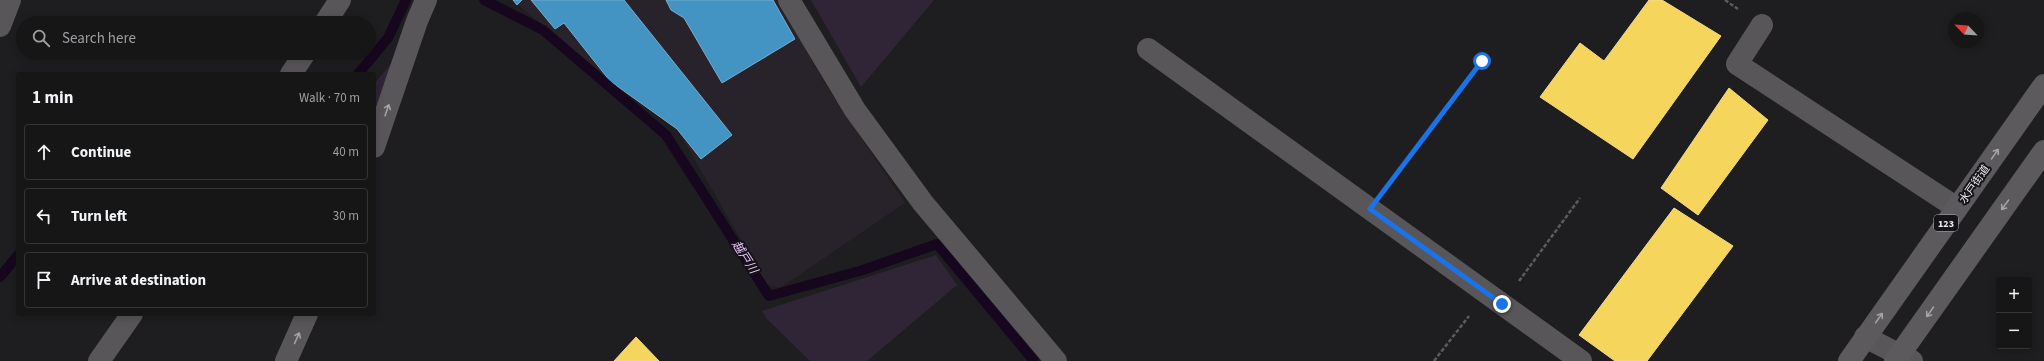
<!DOCTYPE html>
<html lang="en">
<head>
<meta charset="utf-8">
<style>
  :root { --surface:#161617; --page:#232324; --text:#f1f3f6; --muted:#9e9fa1; --line:#353536 }
  body { margin:0; font-family:"Source Sans 3","Noto Sans JP",sans-serif; background:var(--page); color:var(--text) }
  .controls { position:absolute; right:12px; bottom:12px; display:grid; overflow:hidden; border-radius:4px; box-shadow:0 2px 10px #0003 }
  .controls button { width:36px; height:36px; display:grid; place-items:center; padding:0; border:0; border-bottom:1px solid var(--line); background:var(--surface); color:var(--text); font:20px sans-serif }
  .compass { position:absolute; left:1948px; top:12px; width:36px; height:36px; border-radius:50%; background:var(--surface); box-shadow:0 2px 10px #0003; rotate:295deg }
  .stop { position:absolute; width:12px; height:12px; margin:-9px; border:3px solid #1a73e8; border-radius:50%; background:#fff }
  .stop.end { background:#1a73e8; border-color:#fff; box-shadow:0 1px 4px #0008 }
  .list { margin:0; padding:0; list-style:none }
  h2 { display:flex; justify-content:space-between; align-items:center; height:52px; margin:0; padding:0 16px; font-size:17px }
  h2 small { font-size:13px; font-weight:400; color:var(--muted) }
  .list li { display:grid; grid-template-columns:26px 1fr auto; gap:12px; align-items:center; box-sizing:border-box; height:56px; margin:0 8px 8px; padding:0 8px; border:1px solid var(--line); border-radius:4px }
  .list b { display:block; font-size:15px; white-space:nowrap }
  .list em { font-size:13px; font-style:normal; color:var(--muted) }
  .icon { flex:none; width:22px; height:22px; fill:none; stroke:currentColor; stroke-width:2; stroke-linecap:round; stroke-linejoin:round }
  .map { position:relative; flex:none; width:2044px; height:361px; overflow:hidden }
  .search { position:absolute; background:var(--surface); box-shadow:0 2px 10px #0003; left:16px; top:16px; width:360px; height:44px; display:flex; align-items:center; gap:10px; box-sizing:border-box; padding:0 14px; border-radius:22px; color:var(--muted); font-size:15px }
  .panel { position:absolute; background:var(--surface); box-shadow:0 2px 10px #0003; left:16px; top:72px; width:360px; height:244px; border-radius:4px }
  .map>svg:first-child { display:block }
</style>
</head>
<body>
<div class="map">
<svg width="2044" height="361" viewBox="0 0 2044 361">
  <rect width="100%" height="100%" fill="#1e1d1f"/>
  <polygon fill="#28222a" points="512,0 779,0 824,82 905,203 780,288 767,285 677,129 610,81"/>
  <g fill="#302536">
    <polygon points="811,0 934,0 861,87"/>
    <polygon points="395,59 374,121 374,84"/>
    <polygon points="936,255 957,285 867,361 810,361 766,318 762,311"/>
  </g>
  <g fill="#f6d55c" stroke="#f4dc88">
    <polygon points="1649,0 1662,0 1721,36 1633,159 1540,97 1580,43 1604,61"/>
    <polygon points="1729,88 1768,120 1698,215 1661,188"/>
    <polygon points="1674,208 1733,246 1647,361 1615,361 1579,335"/>
    <polygon points="636,337 659,361 614,361"/>
  </g>
  <g fill="#4393c3" stroke="#76aed0">
    <polygon points="513,0 522,0 517,5"/>
    <polygon points="531,0 624,0 732,135 701,159 677,129 610,81 564,23 555,29"/>
    <polygon points="666,0 773,0 795,39 722,83 684,18 671,10"/>
  </g>
  <g fill="none" stroke-linecap="round" stroke-linejoin="round">
    <g stroke="#17071e" stroke-width="10">
      <polyline points="484,0 543,30 666,135 769,296 863,270 937,244 1034,361"/>
      <polyline points="358,74 388,38 406,0"/>
      <polyline points="0,277 18,255"/>
    </g>
    <g stroke="#5c5a5d" stroke-width="2.5" stroke-dasharray="4 2" stroke-linecap="butt">
      <polyline points="1725,0 1738,9"/>
      <polyline points="1387,187 1482,61"/>
      <polyline points="1519,281 1580,198"/>
      <polyline points="1434,361 1469,316"/>
    </g>
    <g stroke="#59565a" stroke-width="22">
      <polyline points="789,0 855,110 923,203 1056,361"/>
      <polyline points="325,23 340,0"/>
      <polyline points="1762,25 1737,64 1957,208"/>
      <polyline points="0,26 10,0"/>
      <polyline points="1148,49 1581,361"/>
      <polyline points="291,74 305,53"/>
      <polyline points="374,147 417,21 426,0"/>
      <polyline points="1865,337 1912,361"/>
      <polyline points="99,361 132,314"/>
      <polyline points="286,361 307,314"/>
    </g>
    <g stroke="#5d5a5e" stroke-width="22">
      <polyline points="1849,361 2044,85"/>
      <polyline points="1895,361 2044,151"/>
    </g>
  </g>
  <defs><path id="oneway-shaft" d="M-6 0H5M1.5-3L5.5 0L1.5 3" fill="none" stroke-width="1.6" stroke-linecap="round" stroke-linejoin="round"/></defs>
  <g stroke="#a4a2a4">
    <use href="#oneway-shaft" transform="translate(387 110) rotate(-71)"/>
    <use href="#oneway-shaft" transform="translate(297 338) rotate(-66)"/>
  </g>
  <g stroke="#a6a4a6">
    <use href="#oneway-shaft" transform="translate(1995 154) rotate(-55)"/>
    <use href="#oneway-shaft" transform="translate(2005 205) rotate(126)"/>
    <use href="#oneway-shaft" transform="translate(1930 312) rotate(125)"/>
    <use href="#oneway-shaft" transform="translate(1879 318) rotate(-55)"/>
  </g>
  <g fill="none" stroke-linecap="round" stroke-linejoin="round">
    <polyline stroke="#1a73e8" stroke-width="5" points="1482,61 1370,209 1502,304"/>
  </g>
  <g text-anchor="middle" stroke-width="4" stroke-linejoin="round" paint-order="stroke">
    <rect fill="#151317" stroke="#adacae" stroke-width="1" x="1934" y="215" width="24" height="16" rx="3"/>
    <g font-size="10" font-weight="bold" fill="#eeedef">
      <text x="1946" y="227">123</text>
    </g>
    <g font-size="11" fill="#eeedef" stroke="#151317">
      <text transform="translate(1974 184) rotate(-55)" y="4">水戸街道</text>
    </g>
    <g font-size="12" font-style="italic" fill="#ebc6fe" stroke="#151317">
      <text transform="translate(745 257) rotate(57)" y="4">越戸川</text>
    </g>
  </g>
</svg>
<div class="controls">
<button>+</button>
<button>−</button>
</div>
<svg class="compass" viewBox="-18 -18 36 36"><path d="M0-13l5 13h-10z" fill="#e53935"/><path d="M0 13l5-13h-10z" fill="#9e9fa1"/></svg>
<div class="stop" style="left:1482px;top:61px"></div>
<div class="stop end" style="left:1502px;top:304px"></div>
<div class="search"><svg class="icon" aria-label="search" viewBox="0 0 24 24"><circle cx="10" cy="10" r="6"/><path d="M15 15l6 6"/></svg>Search here</div>
<section class="panel">
<h2>1 min<small>Walk · 70 m</small></h2>
<ul class="list">
<li><svg class="icon" aria-label="ahead" viewBox="0 0 24 24"><path d="M12 20V5M6 11l6-6 6 6"/></svg><div><b>Continue</b></div><em>40 m</em></li>
<li><svg class="icon" aria-label="left" viewBox="0 0 24 24"><path d="M17 20v-9H6M10 6l-5 5 5 5"/></svg><div><b>Turn left</b></div><em>30 m</em></li>
<li><svg class="icon" aria-label="arrive" viewBox="0 0 24 24"><path d="M6 21V4h12l-3 4 3 4H6"/></svg><div><b>Arrive at destination</b></div></li>
</ul>
</section>
</div>
</body>
</html>
